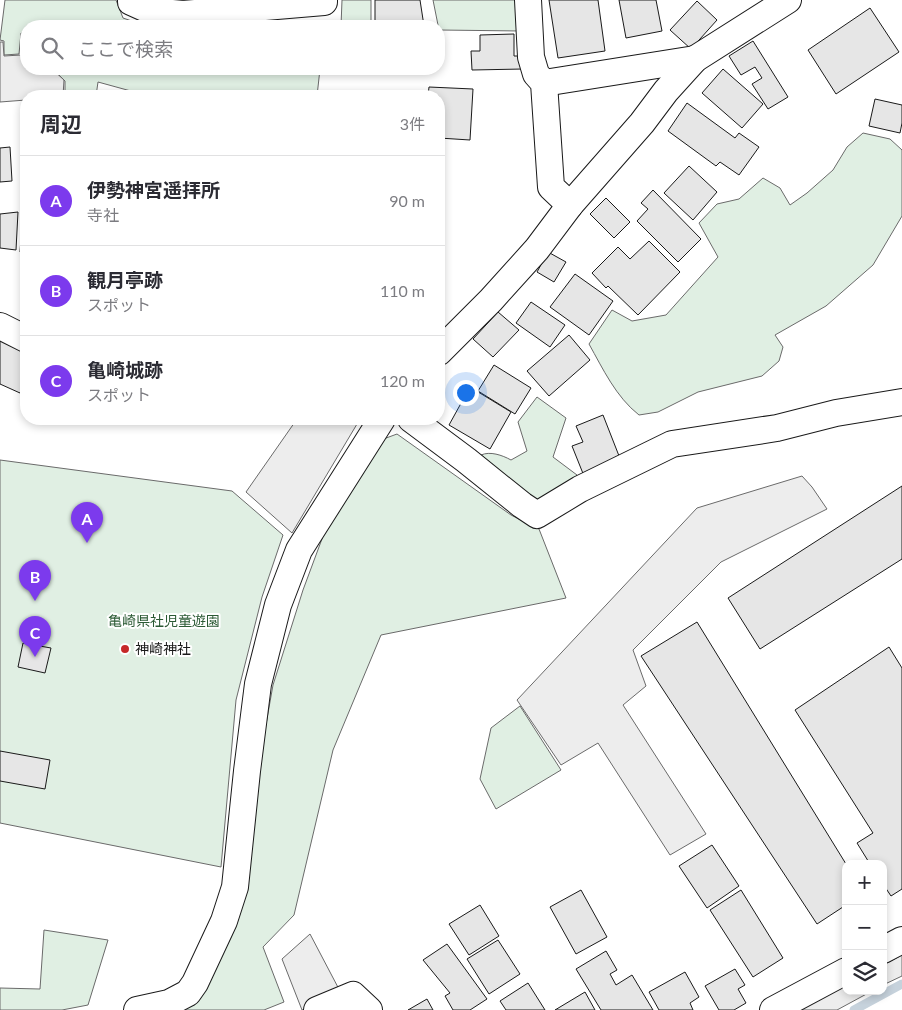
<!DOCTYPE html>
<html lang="ja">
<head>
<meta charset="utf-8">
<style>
  :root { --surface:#fff; --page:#f7f7f7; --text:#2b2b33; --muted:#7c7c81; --line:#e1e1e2; --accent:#7c3aed }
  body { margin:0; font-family:Lato,"Noto Sans JP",sans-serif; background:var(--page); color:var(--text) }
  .controls { position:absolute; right:15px; bottom:15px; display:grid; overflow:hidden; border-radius:10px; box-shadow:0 2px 8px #0003 }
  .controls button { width:45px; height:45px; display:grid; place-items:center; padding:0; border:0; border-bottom:1px solid var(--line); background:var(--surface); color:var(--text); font:25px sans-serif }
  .you { position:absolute; left:465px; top:392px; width:18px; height:18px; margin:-12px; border:4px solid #fff; border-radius:50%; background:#1a73e8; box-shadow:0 0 0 8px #1a73e833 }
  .badge { display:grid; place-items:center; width:32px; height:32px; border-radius:50%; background:var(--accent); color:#fff; font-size:16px; font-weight:700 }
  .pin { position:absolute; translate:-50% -41px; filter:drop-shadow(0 1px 2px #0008) }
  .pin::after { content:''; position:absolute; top:26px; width:18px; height:15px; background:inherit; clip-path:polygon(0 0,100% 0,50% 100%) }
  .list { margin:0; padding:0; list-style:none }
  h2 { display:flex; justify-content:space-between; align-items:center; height:65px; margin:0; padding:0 20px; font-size:21px }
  h2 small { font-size:16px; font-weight:400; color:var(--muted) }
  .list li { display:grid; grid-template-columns:32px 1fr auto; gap:15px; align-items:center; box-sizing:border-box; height:90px; padding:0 20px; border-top:1px solid var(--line) }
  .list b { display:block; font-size:19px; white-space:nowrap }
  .list p { margin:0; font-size:16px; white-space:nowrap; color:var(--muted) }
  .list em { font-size:16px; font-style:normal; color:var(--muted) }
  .icon { flex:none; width:28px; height:28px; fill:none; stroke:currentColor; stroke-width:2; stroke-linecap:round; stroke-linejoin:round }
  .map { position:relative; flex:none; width:902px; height:1010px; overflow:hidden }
  .search { position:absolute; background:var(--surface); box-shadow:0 2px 8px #0003; left:20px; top:20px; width:425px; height:55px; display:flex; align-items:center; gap:12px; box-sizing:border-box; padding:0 18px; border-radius:20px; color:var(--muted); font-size:19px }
  .panel { position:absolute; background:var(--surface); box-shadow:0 2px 8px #0003; left:20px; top:90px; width:425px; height:335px; border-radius:20px }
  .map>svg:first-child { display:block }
</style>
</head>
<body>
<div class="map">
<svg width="902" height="1010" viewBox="0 0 902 1010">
  <rect width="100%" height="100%" fill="#fff"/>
  <g fill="#e0efe3" stroke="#6a6a6a">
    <polygon points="5,0 116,0 123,18 146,26 26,26 26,33 21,33 19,54 4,55 4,41 0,40"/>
    <polygon points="342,0 371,0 371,26 341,26"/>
    <polygon points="433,0 517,0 520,31 439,30"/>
    <polygon points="53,69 320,69 317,96 149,96 98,82 96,96 65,96 65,81"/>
    <path d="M863,133L890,139L902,150V216L873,265L826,306L775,335L783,347L779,361L762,376L698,392L658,412L639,415C616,397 603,369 589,344L612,310L632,321L666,315L718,257L699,223L717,204L739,199L763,178L780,188L790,205L807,193L833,170L847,147Z"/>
    <path d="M537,397L566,418L553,457L577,475L574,486L541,506L481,455C490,451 502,455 511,460L527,451L518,422Z"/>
    <polygon points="397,434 511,515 539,529 566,598 381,635 333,750 294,915 263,947 284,1002 264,1010 173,1010 244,848 273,685 303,590 329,520 378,441"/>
    <polygon points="0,460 232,491 283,535 262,597 236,700 221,867 0,823"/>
    <polygon points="520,706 561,770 496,809 480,779 491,728"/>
    <polygon points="44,930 108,940 88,1005 62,1010 0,1010 0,988 40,989"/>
  </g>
  <g fill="#ededed" stroke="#6a6a6a">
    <polygon points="23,34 26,35 26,69 52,69 64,80 63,96 26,96 26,100 0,102 0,42 3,42 4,56 21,55"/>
    <polygon points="297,419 360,419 292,533 246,492"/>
    <polygon points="802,476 812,487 827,509 721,562 633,650 646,686 623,705 706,834 670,855 598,743 561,765 517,700 697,508"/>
    <polygon points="310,934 341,993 302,1010 282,959"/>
    <polygon points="902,955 902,976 883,985 883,965"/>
    <polygon points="846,985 846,991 872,991 837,1010 798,1010"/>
  </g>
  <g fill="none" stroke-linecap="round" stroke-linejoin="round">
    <polyline stroke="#c6d2dc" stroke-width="9" points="854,1010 902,984"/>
  </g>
  <g fill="#e6e6e6" stroke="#1a1a1a">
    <polygon points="375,0 420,0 424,26 375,26"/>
    <polygon points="549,0 598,0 605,51 558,58"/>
    <polygon points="619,0 656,0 662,31 626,38"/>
    <polygon points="697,1 717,20 691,49 670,30"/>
    <polygon points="870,8 899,52 836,94 808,50"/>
    <polygon points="514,34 514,56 523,56 523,69 472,70 471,51 480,51 480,35"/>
    <polygon points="753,41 788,97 768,109 752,84 762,78 755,67 741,75 729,56"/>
    <polygon points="723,69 763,104 742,128 702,93"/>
    <polygon points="429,87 473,89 470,140 439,138 439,96 428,96"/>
    <polygon points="875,99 902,105 902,123 900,133 869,126"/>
    <polygon points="687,103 735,138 739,133 759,147 739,175 720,162 716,166 668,131"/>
    <polygon points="10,147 12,181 0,182 0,148"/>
    <polygon points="689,166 717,192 693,220 664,193"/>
    <polygon points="653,190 701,239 678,262 637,221 648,209 641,203"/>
    <polygon points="606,198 630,222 614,238 590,214"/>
    <polygon points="23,210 26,210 26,253 20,252"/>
    <polygon points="18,212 16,250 0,248 0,214"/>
    <polygon points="649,241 680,272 638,315 608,286 606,288 592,273 618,247 630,259"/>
    <polygon points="548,252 566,262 554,282 537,272"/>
    <polygon points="575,274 613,301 589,335 550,307"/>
    <polygon points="531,302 565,325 550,347 516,323"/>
    <polygon points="498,312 519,330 493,357 473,339"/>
    <polygon points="0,332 26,344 26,379 20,393 0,384"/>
    <polygon points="569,335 590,360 549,396 527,371"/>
    <polygon points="494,365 531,388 515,414 478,391"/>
    <polygon points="470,387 511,412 490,449 449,425"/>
    <polygon points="603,415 621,461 584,476 572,446 583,442 576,426"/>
    <polygon points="902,486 902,559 760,649 728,598"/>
    <polygon points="697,622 846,864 846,905 817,924 641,656"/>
    <polygon points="23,643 51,648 45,673 18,667"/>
    <polygon points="889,647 902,668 902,889 891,896 883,884 883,864 870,864 857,843 873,833 795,710"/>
    <polygon points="0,751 50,760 45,789 0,781"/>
    <polygon points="712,845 739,886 707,908 679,866"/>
    <polygon points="581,890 607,937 576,954 550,907"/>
    <polygon points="741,890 783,958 753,977 710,910"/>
    <polygon points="480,905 499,936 469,955 449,924"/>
    <polygon points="498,940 520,974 489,994 467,959"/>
    <polygon points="447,944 487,999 470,1010 453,1010 445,996 450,993 423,960"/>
    <polygon points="606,951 617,970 610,974 616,985 632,975 653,1010 601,1010 576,969"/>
    <polygon points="735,969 745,985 738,989 746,1003 734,1010 719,1010 705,986"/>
    <polygon points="685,972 699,997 690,1003 693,1010 659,1010 649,992"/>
    <polygon points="528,983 545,1010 506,1010 500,1001"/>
    <polygon points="585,992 595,1010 555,1010"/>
    <polygon points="427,999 433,1010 408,1010"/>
  </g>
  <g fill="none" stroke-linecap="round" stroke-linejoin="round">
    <g stroke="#1a1a1a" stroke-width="28">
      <g id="street">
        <polyline points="131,0 131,2 151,11 183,14 324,2 324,0"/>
        <polyline points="528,0 531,57 536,74 544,83 551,187 570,205"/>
        <polyline points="544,83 695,59"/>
        <polyline points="0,326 26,339"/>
        <polyline points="439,352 491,300 537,249 570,205 642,123 666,91 695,59 788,0"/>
        <polyline points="411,419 466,460 522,505 537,515 580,489 672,444 777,428 836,413 902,402"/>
        <polyline points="883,950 902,940"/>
        <polyline points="137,1010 169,1003 188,993 195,983 224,921 235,887 247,771 258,684 278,605 299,550 382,419"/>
        <polyline points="317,1010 353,995 369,1010"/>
        <polyline points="773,1010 846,971"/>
      </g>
    </g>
    <use href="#street" stroke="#fff" stroke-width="26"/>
  </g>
  <circle fill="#c62828" stroke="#fff" stroke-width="2" cx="125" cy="649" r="5"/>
  <g text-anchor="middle" stroke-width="4" stroke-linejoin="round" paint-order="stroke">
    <g font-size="14" fill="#2b5a34" stroke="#fff">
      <text x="164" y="626">亀崎県社児童遊園</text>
    </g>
    <g font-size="14" fill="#1a1a1a" stroke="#fff" text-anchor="start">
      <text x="135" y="654">神崎神社</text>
    </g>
  </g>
</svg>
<div class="controls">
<button>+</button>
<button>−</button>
<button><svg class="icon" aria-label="layers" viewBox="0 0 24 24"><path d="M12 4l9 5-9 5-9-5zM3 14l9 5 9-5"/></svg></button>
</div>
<div class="you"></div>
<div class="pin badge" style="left:87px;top:543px">A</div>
<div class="pin badge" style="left:35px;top:601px">B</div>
<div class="pin badge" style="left:35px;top:657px">C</div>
<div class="search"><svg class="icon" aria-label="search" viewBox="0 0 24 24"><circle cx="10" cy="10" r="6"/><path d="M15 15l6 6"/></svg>ここで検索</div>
<section class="panel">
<h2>周辺<small>3件</small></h2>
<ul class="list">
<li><span class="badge">A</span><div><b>伊勢神宮遥拝所</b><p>寺社</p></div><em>90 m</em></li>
<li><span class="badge">B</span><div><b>観月亭跡</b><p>スポット</p></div><em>110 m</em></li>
<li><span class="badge">C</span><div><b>亀崎城跡</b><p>スポット</p></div><em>120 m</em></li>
</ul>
</section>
</div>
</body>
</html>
